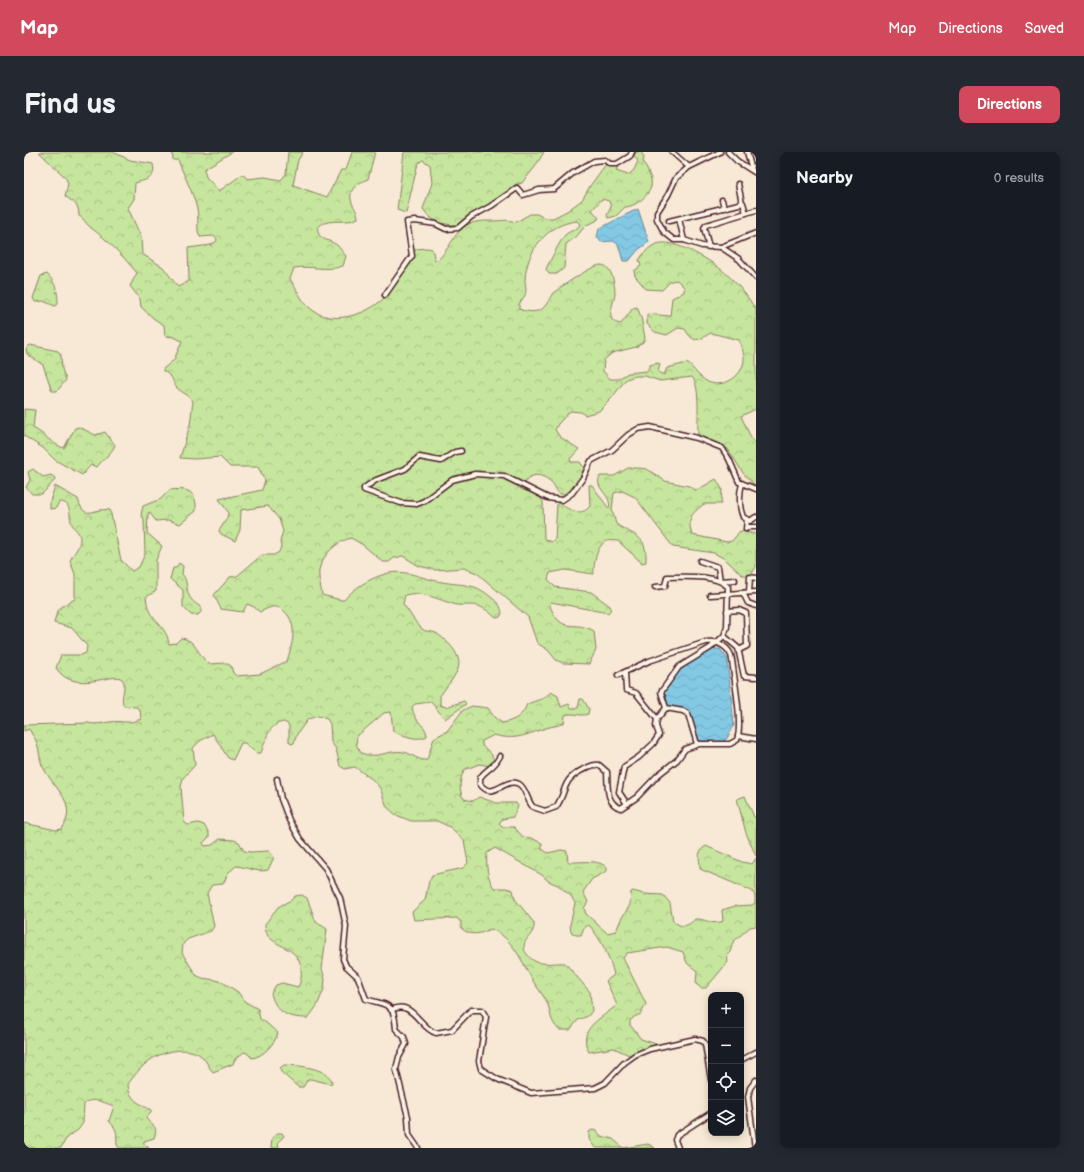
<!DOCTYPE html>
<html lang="en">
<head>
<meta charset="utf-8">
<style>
  :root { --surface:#171b24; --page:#242831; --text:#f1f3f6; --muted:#9ea1a6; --line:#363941; --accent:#d1495b }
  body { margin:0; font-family:"Balsamiq Sans",sans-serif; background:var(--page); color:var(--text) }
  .controls { position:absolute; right:12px; bottom:12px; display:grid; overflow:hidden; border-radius:8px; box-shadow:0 2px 10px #0003 }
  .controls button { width:36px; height:36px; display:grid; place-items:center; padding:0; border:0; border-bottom:1px solid var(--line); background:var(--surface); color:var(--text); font:20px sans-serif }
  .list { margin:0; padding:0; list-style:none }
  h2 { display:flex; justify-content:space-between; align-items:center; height:52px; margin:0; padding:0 16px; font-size:17px }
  h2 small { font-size:13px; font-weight:400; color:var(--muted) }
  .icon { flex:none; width:22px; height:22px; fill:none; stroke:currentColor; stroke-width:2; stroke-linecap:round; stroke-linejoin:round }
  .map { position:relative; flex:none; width:732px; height:996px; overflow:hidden; border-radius:8px }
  header { display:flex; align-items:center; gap:24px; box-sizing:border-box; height:56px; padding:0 20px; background:var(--accent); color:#fff }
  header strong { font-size:19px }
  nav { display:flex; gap:22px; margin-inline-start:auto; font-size:14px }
  .intro { display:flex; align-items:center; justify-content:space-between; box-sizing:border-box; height:96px; padding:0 24px }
  h1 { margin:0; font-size:28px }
  .button { padding:10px 18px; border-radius:8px; background:var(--accent); color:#fff; font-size:14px; font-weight:700 }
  main { display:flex; gap:24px; padding:0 24px }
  aside { flex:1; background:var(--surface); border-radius:8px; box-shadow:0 2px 10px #0003 }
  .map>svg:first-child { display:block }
</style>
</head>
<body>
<header>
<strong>Map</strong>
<nav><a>Map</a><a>Directions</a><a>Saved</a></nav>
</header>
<div class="intro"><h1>Find us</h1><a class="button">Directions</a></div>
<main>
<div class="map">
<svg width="732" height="996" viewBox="0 0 732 996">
  <defs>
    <pattern id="forest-crowns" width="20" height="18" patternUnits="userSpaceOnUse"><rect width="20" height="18" fill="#c6e59d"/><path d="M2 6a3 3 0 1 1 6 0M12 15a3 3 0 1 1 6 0" fill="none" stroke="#acc487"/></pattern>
    <pattern id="water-waves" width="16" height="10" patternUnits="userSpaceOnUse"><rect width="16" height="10" fill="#83c9e4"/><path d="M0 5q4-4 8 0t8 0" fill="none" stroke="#73acc4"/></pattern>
  </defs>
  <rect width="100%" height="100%" fill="#f7e9d5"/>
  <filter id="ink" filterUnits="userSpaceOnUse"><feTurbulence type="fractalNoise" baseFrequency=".025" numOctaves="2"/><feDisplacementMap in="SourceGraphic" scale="8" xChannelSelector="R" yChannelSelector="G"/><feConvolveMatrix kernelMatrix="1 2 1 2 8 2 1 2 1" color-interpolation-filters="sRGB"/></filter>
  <g filter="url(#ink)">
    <g fill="url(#forest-crowns)" stroke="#888264">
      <path d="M15,0H89L106,8L129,12C133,27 121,28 111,31L110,47L104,56L117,85L118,102L139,115L154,135L165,129L164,96L187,93L193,89L192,86L189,84L176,85C172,79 175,65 173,57C169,40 160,24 154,8H149L148,0H208L180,17L182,25L195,39L219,22L223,27L241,25L257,28L262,22L264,0H279L274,8L269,33L303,45L317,18H322L328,0H351L344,27C334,31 323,37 328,51C330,56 334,60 334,66C322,73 308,65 294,74C292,88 304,87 313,93C316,96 319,101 322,104L319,114C301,120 288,113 270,116L266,127C272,136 278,150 287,157C308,174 343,163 360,146C374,132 381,114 392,97L403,96L408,97L411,108H414C435,86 430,68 467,69C476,69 483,67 492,70L506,62H513L520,66H529L543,59L558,48L566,34L582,12L594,14L592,19L604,23L610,18L614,9L610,4L612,0H617L620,5L619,11C623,16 629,28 627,35C624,45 610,55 601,55L592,64L584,66L583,63L587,55L585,49L578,47L568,58L575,66L572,69L562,73L552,85L542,92L540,116L533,122H525L522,117C525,111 537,87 541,83C546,78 553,79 556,72L553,69C523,72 503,98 501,127C501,131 503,139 501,143C500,146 496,149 495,153V157C503,160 515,162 521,154C524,151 526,145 529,141C537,135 568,113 577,113C588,113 591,133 591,142C590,152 579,170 597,172L609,156L613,155L617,165L621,186L619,190L612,195L588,201L580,208L579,219L586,227H594L604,221L623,219L626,213L633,211L636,212L634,220L640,223L643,216L663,211C671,217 674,225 684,230C697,236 715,227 719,213C722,205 718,196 715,188L687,181C674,188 670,193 661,177L654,176L643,183L631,180L623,172V162L646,164L648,146L660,140V135L653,128L647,129L638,138L622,137L611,124L610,119L617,114L615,108C630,85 643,89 665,98C695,112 715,130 732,158V257L717,264L728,288L732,291V335L719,321L704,297L674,283C673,270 677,234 668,225L636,229L621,224H612L602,227L587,247L575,259L561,263L557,260L546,259L534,272L531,278L536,285L555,297L546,307L547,310H556L561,317C556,327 550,342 536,342C532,339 532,336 529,332C518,320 502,319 499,338L512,342L519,349L520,387L527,390L531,387L533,352L535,351C544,357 557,366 566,354L565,333H568L585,357C589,342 569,337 576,324H590L604,316H614L623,317L641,329L665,334L670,338L675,337L692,327L698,337L697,352H680C667,362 663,366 668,383L703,390L708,389L716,379L732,382V415L727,423H718L701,407L690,401L649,395L611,345L598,339L590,341L588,358L592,372C610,385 623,381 622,410L618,411L594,389C591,389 586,388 583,389C573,392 569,413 570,422L541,418L526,421L524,427L531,435L567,440L586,454L587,457L584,461L527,450L526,454C538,484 549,467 570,479L572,498L565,512L539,511L532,508L524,498L513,491L504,465L453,421L440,416L412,418L395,414L379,404L370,406L365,410H359L339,393L327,386C313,389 298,403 295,418C294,426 297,435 298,443L317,448H320C331,435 345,427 361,422C381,416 398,427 418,430C440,434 450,430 468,446C474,451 477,454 478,461L476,465L472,466C466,461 461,456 454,454C448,452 439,454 433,453C416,449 399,438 381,443L379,452C386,460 390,470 398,477C401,480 407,479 412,481C424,489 442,506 432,521C428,529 421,536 416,544V553L422,555L440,549L442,552L421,567L407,550L391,552L388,555C390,571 403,573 403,584C393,590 379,583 369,579L367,560L360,561L333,584L332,592L337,601C354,608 364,597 380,600C389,602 394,609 403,608L410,586L423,579L439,558L448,554L464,556L470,565L478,571C490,569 499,564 503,552L520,546L527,540L534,544L537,555L545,552L547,556H554L556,547H559L565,557L564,562C557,565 550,560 541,563L540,571C534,574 528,574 522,576C501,583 492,589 470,583L458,589V594C465,599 474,606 466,614L455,612L440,618C436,627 434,638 440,647L449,649L455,645L472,651H492L494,654L489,665L478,667L475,672L478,675H490L499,685L507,686L518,691V697L524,701L537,698L543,699L544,710C556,711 574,706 583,716V719L568,727L559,740L564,750L560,756L562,762L583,781L592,779L597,767L606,753L607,740L609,739L620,742L639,743L646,751L649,769C657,776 664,775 671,767C681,766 688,774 699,769L698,758L711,754L728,753L731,751V744L728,739L676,717C676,706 672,700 682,694L718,710L728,712L732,706V774L726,775L709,790L706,800L703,803L704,810L682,836H677L672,832L673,819L663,811L659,800L643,795L603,801L599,806L622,852L617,862L610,865L606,869V873L617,887L632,892L630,895L605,903L590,896L565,900C552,877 578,866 593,853L582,829L590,823C586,805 577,787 565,773L560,775L557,783H552L547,780L546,773L551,751L547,744L534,733L524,729L518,723L471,696L463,701C462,714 463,725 470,736H482L489,738L491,747L510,771C511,780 505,783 501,790C499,795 500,799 503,802C512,816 528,810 541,811L566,840L568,859L564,864L554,868L546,878H535C525,867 528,865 524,853C521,845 514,837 509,829C498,810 489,786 467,777C456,782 447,785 437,776V771L433,766L390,768L388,760L401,748L405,729L408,723L439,716L444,711L440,688L426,675L413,669H387L372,663L363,655L356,636L349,628L331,615L321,617L316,614L312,597L307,590L306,572L303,567L294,564L284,567L273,582L270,591L267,592L265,590V573L260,570C244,572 242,588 237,601H232L221,591H217L209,608L204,606L189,582L176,589L169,596L171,613L159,626L157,635L160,670L164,673L174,671L180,673L185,681V685L179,691L181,694L188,693L196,687L210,688L215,690L220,699L227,700L245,699L250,705L244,718C232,721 224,715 212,714L204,721L199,732L188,733L183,741L190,774L187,779L164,787L159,792L158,801L172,823L178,826L192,828L200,831L214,840L220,849L234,857L236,867C243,870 247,876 254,881C251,891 239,905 228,906L223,901L220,900L211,907L209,912L189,920C184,915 182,907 176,903C163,894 140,899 128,907C118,913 111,923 104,932C104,947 116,952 127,958V961L122,966C128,976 135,972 130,986L120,989V992L125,996H95L93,993C92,980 95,980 85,969L90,954C80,951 69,944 60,952L59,971L54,978L43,985L37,996H0V671L32,678L38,677C54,651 32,639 20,617C15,609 16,600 13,591C11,586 7,581 5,577L0,579V573L64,571C72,573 77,571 86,570C98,568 103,573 117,567L116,558L112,555L100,554C95,546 104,533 98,527C90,519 50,544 32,516L37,503H57L62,501L63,494L48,476L30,471C33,456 37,454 51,447V422L46,409C49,401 56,396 56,387C56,380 52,379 49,374C43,365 50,350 35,350L32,356L26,357V349L31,334L54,347C61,371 68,355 86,358L97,408L108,419L115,415L121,402L120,367L117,363L119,354L137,347L145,338C163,336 173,338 172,359L156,372L144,368L132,369L125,360L124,362L123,381L138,394L132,408V439L122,445C125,469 133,465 142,482C144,485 144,488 145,492L152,491L157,486C172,487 174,504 185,512L202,511L207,514L209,521L213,524L236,522L263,509C268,493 275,472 260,459C257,456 252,454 248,455C244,456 240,458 236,460L230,455L223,452L219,460L197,457L190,443L206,425L213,424L238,403H250L255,400L257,395L256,390L259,379L255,367L244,354L217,358L216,378L211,389L197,382L195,379L203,366L204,360L195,347L238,338L241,328L234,315H206L196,305L171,307L156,306L166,273L169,249C165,242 159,242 153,236C146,229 153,227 139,219V217L150,208L158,189L150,185L141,184L140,173L129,166L117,155L116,147L106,134L113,121C97,102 86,90 66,75C61,71 60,66 55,64C55,52 50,51 41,44L44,32L42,26Z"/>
      <path d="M380,0H520L511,15L498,31L490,33L484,41L434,73C420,73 407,70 399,57L408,31L406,13L399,8L394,11L382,61L373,58Z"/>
      <path d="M23,122C32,131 34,140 34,152L31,154L19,149L11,150L9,146L17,124Z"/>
      <polygon points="6,193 34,199 37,203 38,217 42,228 33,239 28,239 19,213 3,202 2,197"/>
      <path d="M0,257L11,258L9,276C21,282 27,292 40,296L51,276L55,275L71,283L81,280L91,293C88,301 79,307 73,315L67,313L58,323L31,308L19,296L0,284Z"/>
      <polygon points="9,317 19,325 27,323 31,326 31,328 18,342 8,342 2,335 6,328 4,320"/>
      <path d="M155,411L159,414L158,422C167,432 157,444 177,455V460L174,463H167L159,455V438L146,427L149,416H152Z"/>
      <polygon points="721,644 730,665 732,665 732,704 722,681 713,647"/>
      <path d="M278,743L283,746L292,770L303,777L298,817L301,827L300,837L293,854L284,866C265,866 253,862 247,842L252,833L258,831L274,835C277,829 278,824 277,817C275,796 256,797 244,784C242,781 241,776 241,772L254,755L267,748L271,744Z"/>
      <path d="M260,913C273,913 305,916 308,930L307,932L287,927H284L279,935H274L257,920L256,916Z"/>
      <polygon points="568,978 573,979 577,984 589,987 599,996 571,996 565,987 565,980"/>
      <polygon points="254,981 258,981 260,984 254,990 255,996 247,996 248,986"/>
      <polygon points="624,992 631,996 599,996"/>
    </g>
    <g fill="url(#water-waves)" stroke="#6c859a">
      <path d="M614,57L625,90L614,98L605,109H599L594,92L589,89L577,90L573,85L575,77C588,70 600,63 614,57Z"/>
      <polygon points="687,497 696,497 703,506 710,573 704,585 699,590 674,589 665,561 643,554 639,538 653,520"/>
    </g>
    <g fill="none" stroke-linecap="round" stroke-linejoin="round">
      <g stroke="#4a1f2b" stroke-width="7">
        <g id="minor">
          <polyline points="648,0 665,15"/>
          <polyline points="696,0 665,15 652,26 644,43 633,60 633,67 640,80 650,88 660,88 678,94 697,95 715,107 732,126"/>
          <polyline points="704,0 713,9 732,21"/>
          <polyline points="723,0 728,18"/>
          <polyline points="714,32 718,51"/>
          <polyline points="698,48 700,56"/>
          <polyline points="655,67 660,88"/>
          <polyline points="645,69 719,51 722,61"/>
          <polyline points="685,95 680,76 682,73 732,58"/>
          <polyline points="697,95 732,81"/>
          <polyline points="361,143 388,104 383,70 391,69 412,72 422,77 434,76 447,65 467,54 493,36 499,43 515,38 530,37 549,21 570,9 581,8 586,12 593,12 606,4 608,0"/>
          <polyline points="437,299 431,300 417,309 395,305 381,317 352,328 340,336 340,338 377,351 393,352 400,349 428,328 451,322 480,324 524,346 538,348 548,341 559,326 567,309 588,298 604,283 614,277 626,275 673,286 698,296 705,307 715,330 732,337"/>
          <path d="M718,332C715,341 715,356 719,365L726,369L732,365"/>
          <polyline points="723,375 732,375"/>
          <polyline points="722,377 723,367"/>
          <polyline points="676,409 694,415 696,429 711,428"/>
          <path d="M631,435L641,434L643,425C658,425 693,422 704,435L703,475L700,484L686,496L655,515L637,540L642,556L659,559L664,562L673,592"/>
          <polyline points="725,440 726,425 732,426"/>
          <polyline points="719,441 724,451 732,454"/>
          <polyline points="686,443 732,440"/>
          <polyline points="703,459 715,458 722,461 723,494 715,498"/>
          <polyline points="700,484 714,496 720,524 732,525"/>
          <polyline points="601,521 602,538 612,541 633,567 632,574 635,583 629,592 615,605 600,615 595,640 603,652"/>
          <polyline points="633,567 642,556"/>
          <polyline points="714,584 732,587"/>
          <path d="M476,604C469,618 462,616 456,626V632C469,650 481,624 495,632C502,636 503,649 509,655L521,659L532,655C544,638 536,629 560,617C565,615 569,612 575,613L583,620C584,632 581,652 597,656L613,645L634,623L653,608L661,597L675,592H706L713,588C719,572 710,526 708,508C707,496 694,488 682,490L625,509L594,523"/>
          <path d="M253,627L257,647L265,668L276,687L302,717L316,746L322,774L319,807L322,814L334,825L342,847C363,854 370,849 372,877L380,885L382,892L375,905L372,917L384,965L385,983L394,996"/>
          <path d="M367,858C389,847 395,876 412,881L428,878L447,858H458L462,865L455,909L457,917L473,927L507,941L571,936L581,931L600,911L611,903L626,897L671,887L679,889L681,892L687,928"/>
          <polyline points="717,908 732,900"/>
          <polyline points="654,996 651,988 653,983 687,961"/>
          <polyline points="731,996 724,945 726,936 732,928"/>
        </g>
      </g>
      <use href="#minor" stroke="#fcf5e5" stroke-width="4"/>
    </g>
  </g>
</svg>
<div class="controls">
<button>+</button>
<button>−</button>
<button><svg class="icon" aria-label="locate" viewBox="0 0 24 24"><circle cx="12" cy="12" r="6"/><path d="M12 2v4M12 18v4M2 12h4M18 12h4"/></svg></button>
<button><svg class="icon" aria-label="layers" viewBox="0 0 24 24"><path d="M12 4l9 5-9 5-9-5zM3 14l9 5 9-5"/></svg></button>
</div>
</div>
<aside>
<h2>Nearby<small>0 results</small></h2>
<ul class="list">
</ul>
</aside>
</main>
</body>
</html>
